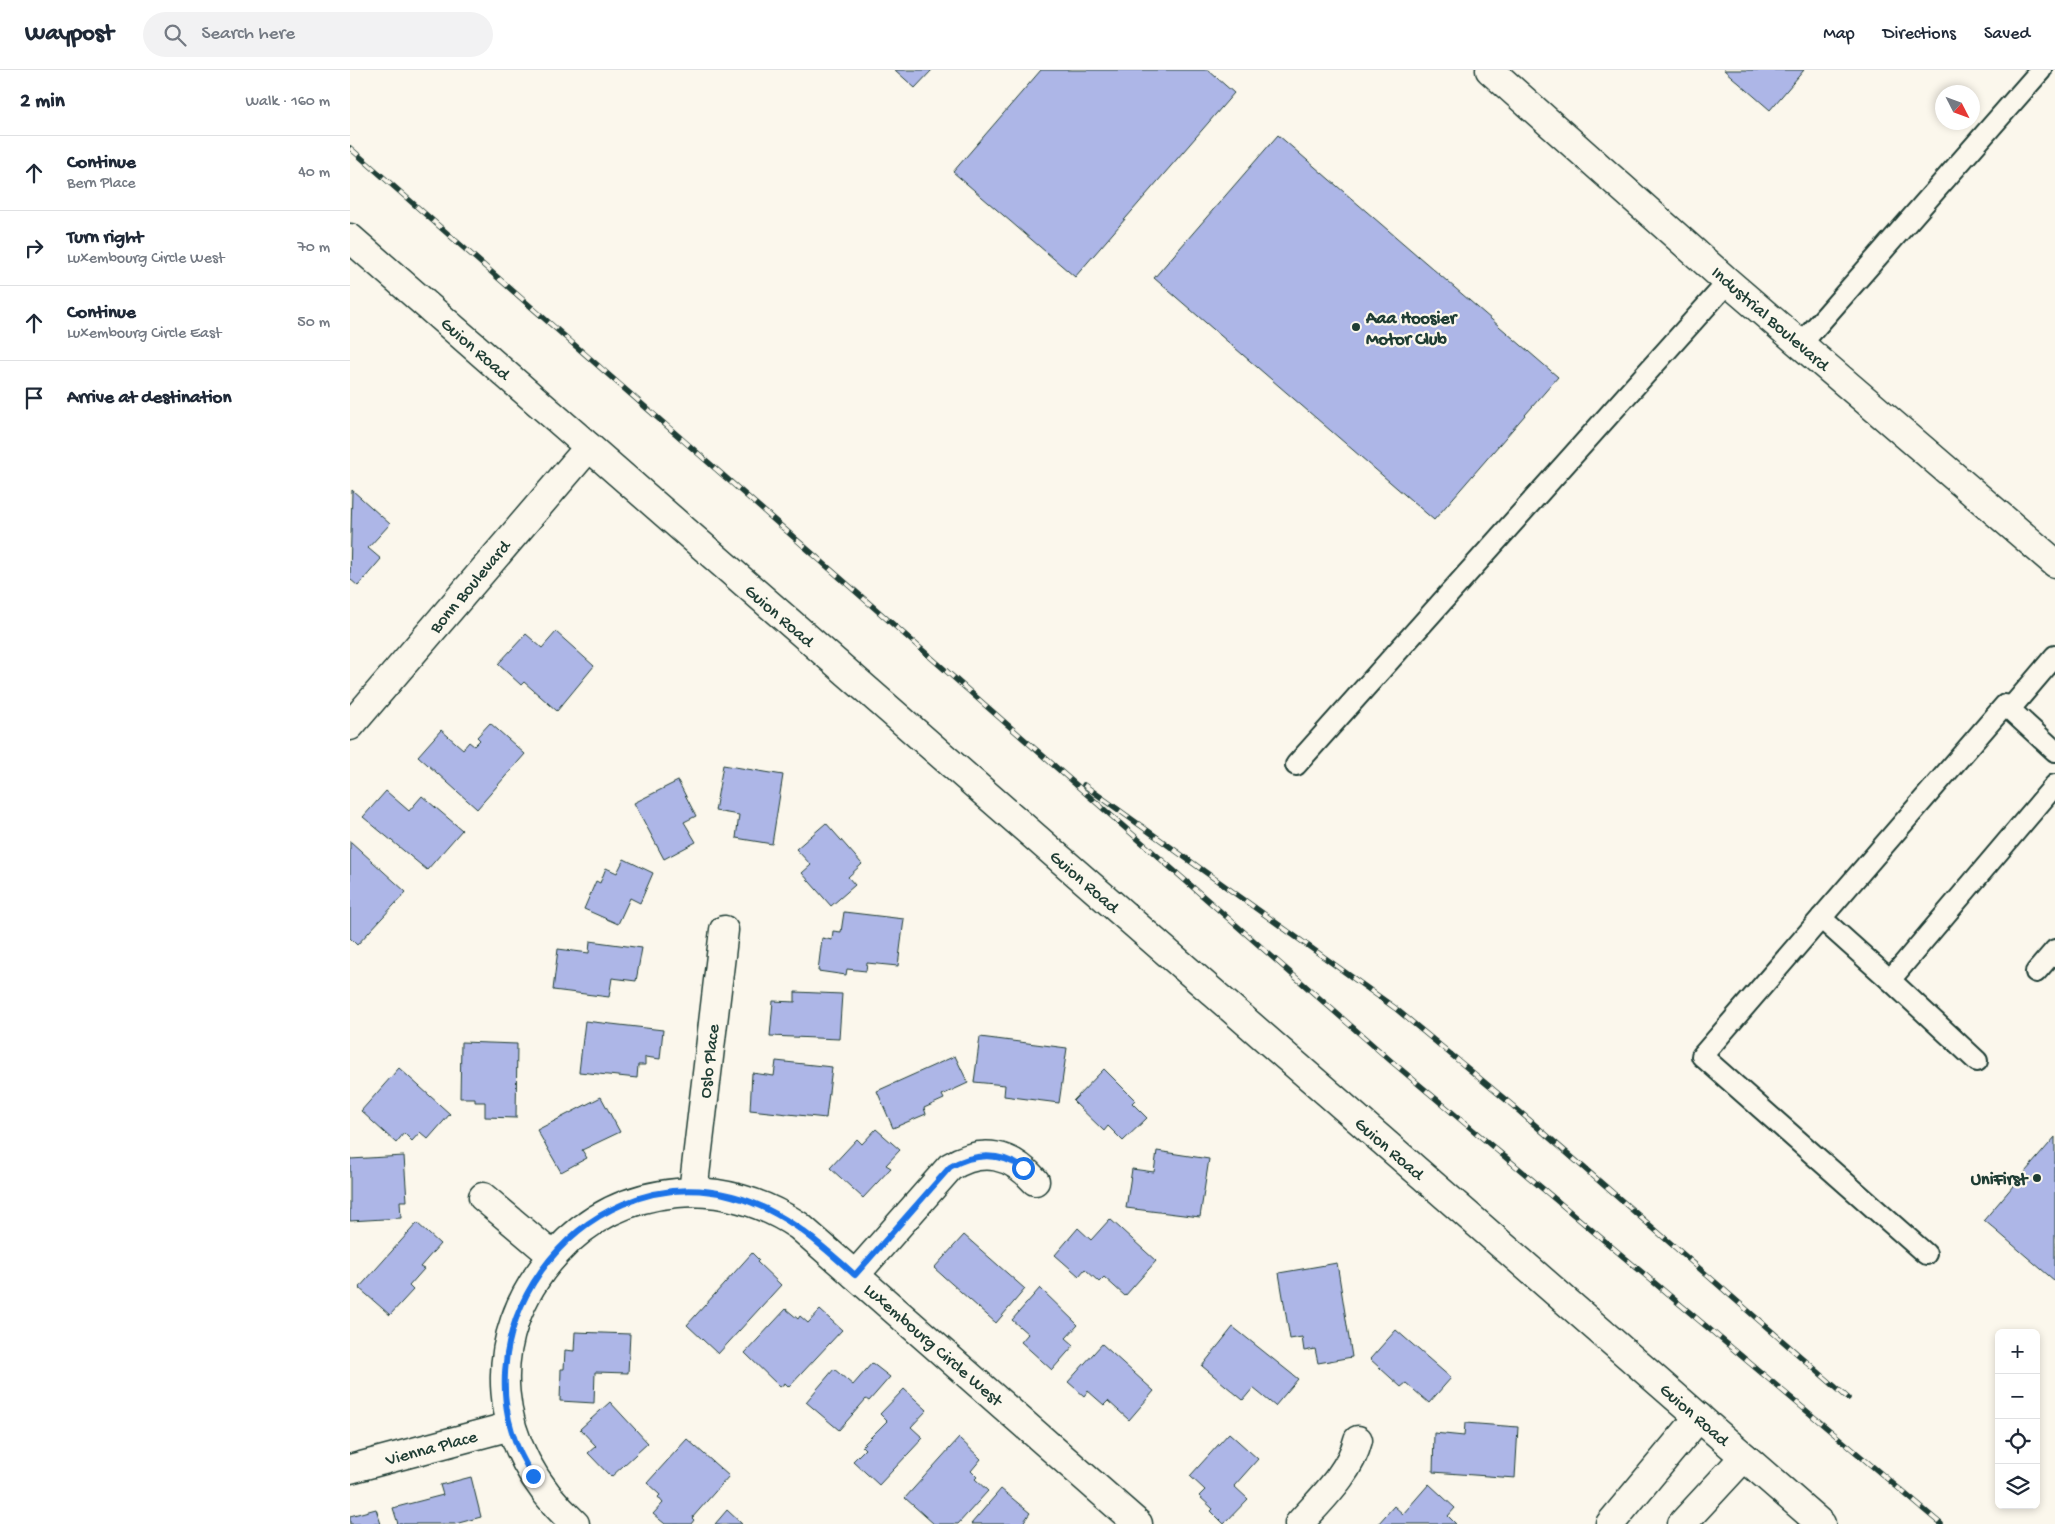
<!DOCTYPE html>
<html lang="en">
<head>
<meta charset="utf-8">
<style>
  :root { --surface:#fff; --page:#f2f2f3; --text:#1f2937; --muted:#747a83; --line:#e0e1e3 }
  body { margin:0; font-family:"Gochi Hand",sans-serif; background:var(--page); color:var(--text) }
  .controls { position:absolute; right:15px; bottom:15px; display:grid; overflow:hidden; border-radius:8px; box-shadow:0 2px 8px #0003 }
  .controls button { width:45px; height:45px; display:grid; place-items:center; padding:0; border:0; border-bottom:1px solid var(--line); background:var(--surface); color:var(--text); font:25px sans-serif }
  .compass { position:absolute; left:1585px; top:15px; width:45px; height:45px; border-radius:50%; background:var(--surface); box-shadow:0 2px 8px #0003; rotate:132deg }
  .stop { position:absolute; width:15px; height:15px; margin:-11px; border:4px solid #1a73e8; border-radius:50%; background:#fff }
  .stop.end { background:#1a73e8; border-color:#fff; box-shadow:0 1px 5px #0008 }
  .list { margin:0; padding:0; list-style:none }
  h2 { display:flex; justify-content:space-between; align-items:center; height:65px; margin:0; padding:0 20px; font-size:21px }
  h2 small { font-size:16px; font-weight:400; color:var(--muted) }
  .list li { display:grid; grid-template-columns:32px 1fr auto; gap:15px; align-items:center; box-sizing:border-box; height:75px; padding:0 20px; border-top:1px solid var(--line) }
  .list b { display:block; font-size:19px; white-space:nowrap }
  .list p { margin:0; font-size:16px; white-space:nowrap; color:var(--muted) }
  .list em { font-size:16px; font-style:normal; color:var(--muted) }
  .icon { flex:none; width:28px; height:28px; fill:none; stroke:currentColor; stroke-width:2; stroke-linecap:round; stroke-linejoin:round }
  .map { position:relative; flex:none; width:1705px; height:1454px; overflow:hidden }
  header { display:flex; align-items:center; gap:30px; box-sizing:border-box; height:70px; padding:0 25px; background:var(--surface); border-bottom:1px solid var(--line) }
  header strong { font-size:24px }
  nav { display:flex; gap:28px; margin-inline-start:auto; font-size:18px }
  .search { width:350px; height:45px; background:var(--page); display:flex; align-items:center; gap:12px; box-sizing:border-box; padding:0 18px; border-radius:28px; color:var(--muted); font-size:19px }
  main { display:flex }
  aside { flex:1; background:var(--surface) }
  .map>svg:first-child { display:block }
</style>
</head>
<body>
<header>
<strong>Waypost</strong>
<div class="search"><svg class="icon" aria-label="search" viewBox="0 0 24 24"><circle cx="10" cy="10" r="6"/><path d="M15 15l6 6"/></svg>Search here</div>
<nav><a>Map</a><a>Directions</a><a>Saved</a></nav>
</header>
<main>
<aside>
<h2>2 min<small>Walk · 160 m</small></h2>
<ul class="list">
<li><svg class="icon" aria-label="ahead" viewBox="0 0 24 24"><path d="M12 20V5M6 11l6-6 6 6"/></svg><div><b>Continue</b><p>Bern Place</p></div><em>40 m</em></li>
<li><svg class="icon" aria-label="right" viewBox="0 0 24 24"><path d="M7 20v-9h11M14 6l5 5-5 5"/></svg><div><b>Turn right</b><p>Luxembourg Circle West</p></div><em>70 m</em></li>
<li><svg class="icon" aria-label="ahead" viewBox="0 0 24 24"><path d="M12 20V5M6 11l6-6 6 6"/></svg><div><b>Continue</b><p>Luxembourg Circle East</p></div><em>50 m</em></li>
<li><svg class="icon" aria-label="arrive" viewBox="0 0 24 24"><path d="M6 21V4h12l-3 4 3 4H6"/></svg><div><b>Arrive at destination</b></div></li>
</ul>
</aside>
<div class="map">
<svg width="1705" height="1454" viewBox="0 0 1705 1454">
  <rect width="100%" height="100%" fill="#fbf7ec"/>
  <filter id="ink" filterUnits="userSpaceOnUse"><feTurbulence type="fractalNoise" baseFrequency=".02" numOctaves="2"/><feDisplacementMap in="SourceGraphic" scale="10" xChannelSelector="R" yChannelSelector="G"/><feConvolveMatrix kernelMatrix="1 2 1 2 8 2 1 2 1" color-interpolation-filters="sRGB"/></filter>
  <g filter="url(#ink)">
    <g fill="#adb6e7" stroke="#1f3d34">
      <polygon points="545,0 582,0 565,18"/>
      <polygon points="691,0 858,0 884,23 725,207 603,102"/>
      <polygon points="1374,0 1454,0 1420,40"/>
      <polygon points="928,65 1208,307 1084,450 804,208"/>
      <polygon points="2,420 40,454 18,478 31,489 8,516 0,509"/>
      <polygon points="206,562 244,596 207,641 174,612 171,615 148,594 176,564 192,578"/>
      <polygon points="140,653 175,684 127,739 68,686 91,660 113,679 119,672 124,676 130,670 127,667"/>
      <polygon points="373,695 433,705 422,774 386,768 389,745 365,741"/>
      <polygon points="328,711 346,746 334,752 346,772 314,789 284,733"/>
      <polygon points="36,721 59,741 72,726 112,760 77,800 13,747"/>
      <polygon points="476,753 512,794 498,807 505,815 481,836 452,803 461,795 446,779"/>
      <polygon points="0,771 56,822 7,875 0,868"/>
      <polygon points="274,789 303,803 290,833 280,828 268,854 234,839 246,811 250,813 256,798 267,803"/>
      <polygon points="494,842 554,849 548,896 517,893 516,901 497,899 496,905 468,901 472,868 482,870 483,861 491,862"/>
      <polygon points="240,871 292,878 286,911 262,908 259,927 203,920 208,879 239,883"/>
      <polygon points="445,922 492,924 489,969 420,966 423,931 445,932"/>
      <polygon points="235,951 313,960 310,989 295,987 295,995 288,995 287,1008 229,1002"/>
      <polygon points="630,967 717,978 709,1033 654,1026 655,1015 624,1012"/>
      <polygon points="111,972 167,974 166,1048 135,1047 135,1032 125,1032 125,1028 110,1028"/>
      <polygon points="605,986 618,1013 592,1025 594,1029 574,1038 576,1044 543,1058 527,1021"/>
      <polygon points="426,991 482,997 476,1048 400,1040 402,1003 424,1006"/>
      <polygon points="49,998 100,1044 78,1069 70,1062 62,1071 54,1063 46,1073 11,1041"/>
      <polygon points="754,999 785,1030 782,1033 797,1048 773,1071 758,1056 754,1061 723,1031"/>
      <polygon points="251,1027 270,1062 232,1080 237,1088 211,1102 187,1060"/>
      <polygon points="526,1059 550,1080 536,1095 541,1098 513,1128 480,1098 507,1069 512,1074"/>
      <polygon points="1705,1067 1705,1211 1634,1150"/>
      <polygon points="807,1081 859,1089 850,1147 776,1138 782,1099 804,1102"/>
      <polygon points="54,1086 57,1131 50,1131 51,1148 0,1151 0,1089"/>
      <polygon points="760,1149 806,1191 775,1226 754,1207 749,1212 735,1199 729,1206 705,1185 728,1158 741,1170"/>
      <polygon points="67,1153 90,1174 70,1197 74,1199 59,1216 63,1220 40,1245 9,1218"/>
      <polygon points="614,1165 675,1219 646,1253 584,1198"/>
      <polygon points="402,1183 409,1190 407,1192 431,1215 368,1284 337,1255"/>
      <polygon points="987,1193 1002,1287 968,1293 965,1279 954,1281 952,1267 940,1269 929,1203"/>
      <polygon points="690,1218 728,1255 716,1268 724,1275 702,1300 671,1272 678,1264 662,1250"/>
      <polygon points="436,1239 448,1249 450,1246 458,1253 470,1240 492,1260 439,1317 435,1313 430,1317 395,1283"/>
      <polygon points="883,1257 948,1309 925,1336 903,1318 893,1330 852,1296"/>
      <polygon points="1046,1260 1101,1308 1079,1333 1056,1313 1051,1317 1020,1289"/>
      <polygon points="225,1262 280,1264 278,1303 245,1302 244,1333 210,1331 211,1299 214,1299 215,1280 224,1281"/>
      <polygon points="752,1274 804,1321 779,1350 758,1331 754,1335 738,1321 734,1326 718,1312"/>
      <polygon points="522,1293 540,1307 519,1331 516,1329 489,1360 456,1332 484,1299 503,1315"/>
      <polygon points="554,1319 577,1340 561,1357 573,1368 529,1415 503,1391 515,1379 512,1376 537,1351 530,1344"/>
      <polygon points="260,1332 298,1373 261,1407 238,1383 246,1376 230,1359"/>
      <polygon points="1115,1353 1168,1357 1165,1408 1083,1402 1084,1363 1114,1366"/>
      <polygon points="879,1363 908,1389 884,1416 898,1429 874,1454 861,1441 863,1439 849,1426 855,1420 840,1406"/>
      <polygon points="609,1368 631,1389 621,1401 627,1407 625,1409 638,1421 608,1454 584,1454 555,1428"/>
      <polygon points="337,1369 379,1406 342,1448 344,1450 341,1454 315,1454 303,1444 313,1433 308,1427 310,1425 297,1413"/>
      <polygon points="121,1407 131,1447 105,1454 48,1454 43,1438 93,1425 90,1415"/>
      <polygon points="1079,1414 1105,1438 1098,1446 1106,1454 1028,1454 1044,1436 1053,1444"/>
      <polygon points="651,1419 680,1443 672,1454 621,1454"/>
      <polygon points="26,1439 31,1454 0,1454 0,1446"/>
      <polygon points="377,1440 392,1454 365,1454"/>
    </g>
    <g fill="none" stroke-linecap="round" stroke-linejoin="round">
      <g stroke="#1f3d34" stroke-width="24">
        <g id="lane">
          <polyline points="1451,274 1691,0"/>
          <polyline points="1660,639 1705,586"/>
          <polyline points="946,695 1378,212"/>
          <polyline points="1471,848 1540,910 1705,715"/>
          <polyline points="1686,902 1705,880"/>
          <polyline points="1540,910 1627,991"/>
          <polyline points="1576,1184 1352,986 1655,635 1705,681"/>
        </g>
      </g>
      <g stroke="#1f3d34" stroke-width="31">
        <g id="street">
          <polyline points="1140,0 1378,212 1705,493"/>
          <polyline points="0,656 239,377"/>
          <polyline points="343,1122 374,860"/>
          <polyline points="133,1127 203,1186"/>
          <path d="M505,1205L600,1097C633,1077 661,1084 685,1111"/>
          <polyline points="0,1399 161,1356"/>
          <path d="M225,1454C142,1379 129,1268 206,1183C238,1148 279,1127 327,1123C370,1119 413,1132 449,1156L788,1454"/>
          <path d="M949,1454C971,1429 1000,1403 1008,1370"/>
          <polyline points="1260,1454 1349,1347"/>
          <polyline points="1332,1454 1394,1387"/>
        </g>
      </g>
      <g stroke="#1f3d34" stroke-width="31">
        <polyline id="secondary" points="0,168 1471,1454"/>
      </g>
      <use href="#lane" stroke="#fbf7ec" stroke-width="20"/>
      <use href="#street" stroke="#fbf7ec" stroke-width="28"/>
      <use href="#secondary" stroke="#fbf7ec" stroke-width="28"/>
      <g stroke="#1f3d34" stroke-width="5.5">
        <g id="rail">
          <polyline points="0,78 1041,991 1591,1454"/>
          <polyline points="734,715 1045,938 1162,1035 1498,1328"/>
        </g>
      </g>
      <use href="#rail" stroke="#fbf7ec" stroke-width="4" stroke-dasharray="11" stroke-linecap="butt"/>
    </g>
  </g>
  <g fill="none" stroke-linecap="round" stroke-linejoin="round" filter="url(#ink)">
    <path stroke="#1a73e8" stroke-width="6" d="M183,1406C95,1272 227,1086 382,1126C432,1139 467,1171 505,1205L600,1097C624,1083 650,1082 673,1098"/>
  </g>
  <g fill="#1f3d34" stroke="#fbf7ec" stroke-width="2">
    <circle cx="1006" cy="257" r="5"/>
    <circle cx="1687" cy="1108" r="5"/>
  </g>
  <g text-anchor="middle" stroke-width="4.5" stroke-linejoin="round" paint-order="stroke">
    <g font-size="18" font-weight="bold" fill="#1f3d34" stroke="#fbf7ec" text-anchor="start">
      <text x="1016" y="253">Aaa Hoosier<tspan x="1016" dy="21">Motor Club</tspan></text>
      <text x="1677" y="1114" text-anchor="end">UniFirst</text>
    </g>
    <g font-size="18" fill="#1f3d34" stroke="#fbf7ec">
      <text transform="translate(1421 248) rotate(41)" y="6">Industrial Boulevard</text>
      <text transform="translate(126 278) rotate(41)" y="6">Guion Road</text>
      <text transform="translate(119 516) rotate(-50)" y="6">Bonn Boulevard</text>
      <text transform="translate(430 545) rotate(41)" y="6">Guion Road</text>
      <text transform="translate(735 811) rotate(41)" y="6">Guion Road</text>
      <text transform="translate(358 991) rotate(-83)" y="6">Oslo Place</text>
      <text transform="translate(1040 1078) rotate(41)" y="6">Guion Road</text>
      <text transform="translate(584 1274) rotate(41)" y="6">Luxembourg Circle West</text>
      <text transform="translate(1345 1344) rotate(41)" y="6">Guion Road</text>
      <text transform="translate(81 1377) rotate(-15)" y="6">Vienna Place</text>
    </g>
  </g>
</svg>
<div class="controls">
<button>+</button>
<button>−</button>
<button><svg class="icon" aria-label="locate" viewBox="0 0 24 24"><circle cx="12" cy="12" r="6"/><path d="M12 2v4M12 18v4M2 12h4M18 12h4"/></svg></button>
<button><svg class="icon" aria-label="layers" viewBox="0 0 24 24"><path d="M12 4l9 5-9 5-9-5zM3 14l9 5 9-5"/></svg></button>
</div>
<svg class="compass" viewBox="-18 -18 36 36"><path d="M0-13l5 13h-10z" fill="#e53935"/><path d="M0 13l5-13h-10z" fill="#747a83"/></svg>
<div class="stop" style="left:673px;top:1098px"></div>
<div class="stop end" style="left:183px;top:1406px"></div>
</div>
</main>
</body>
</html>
